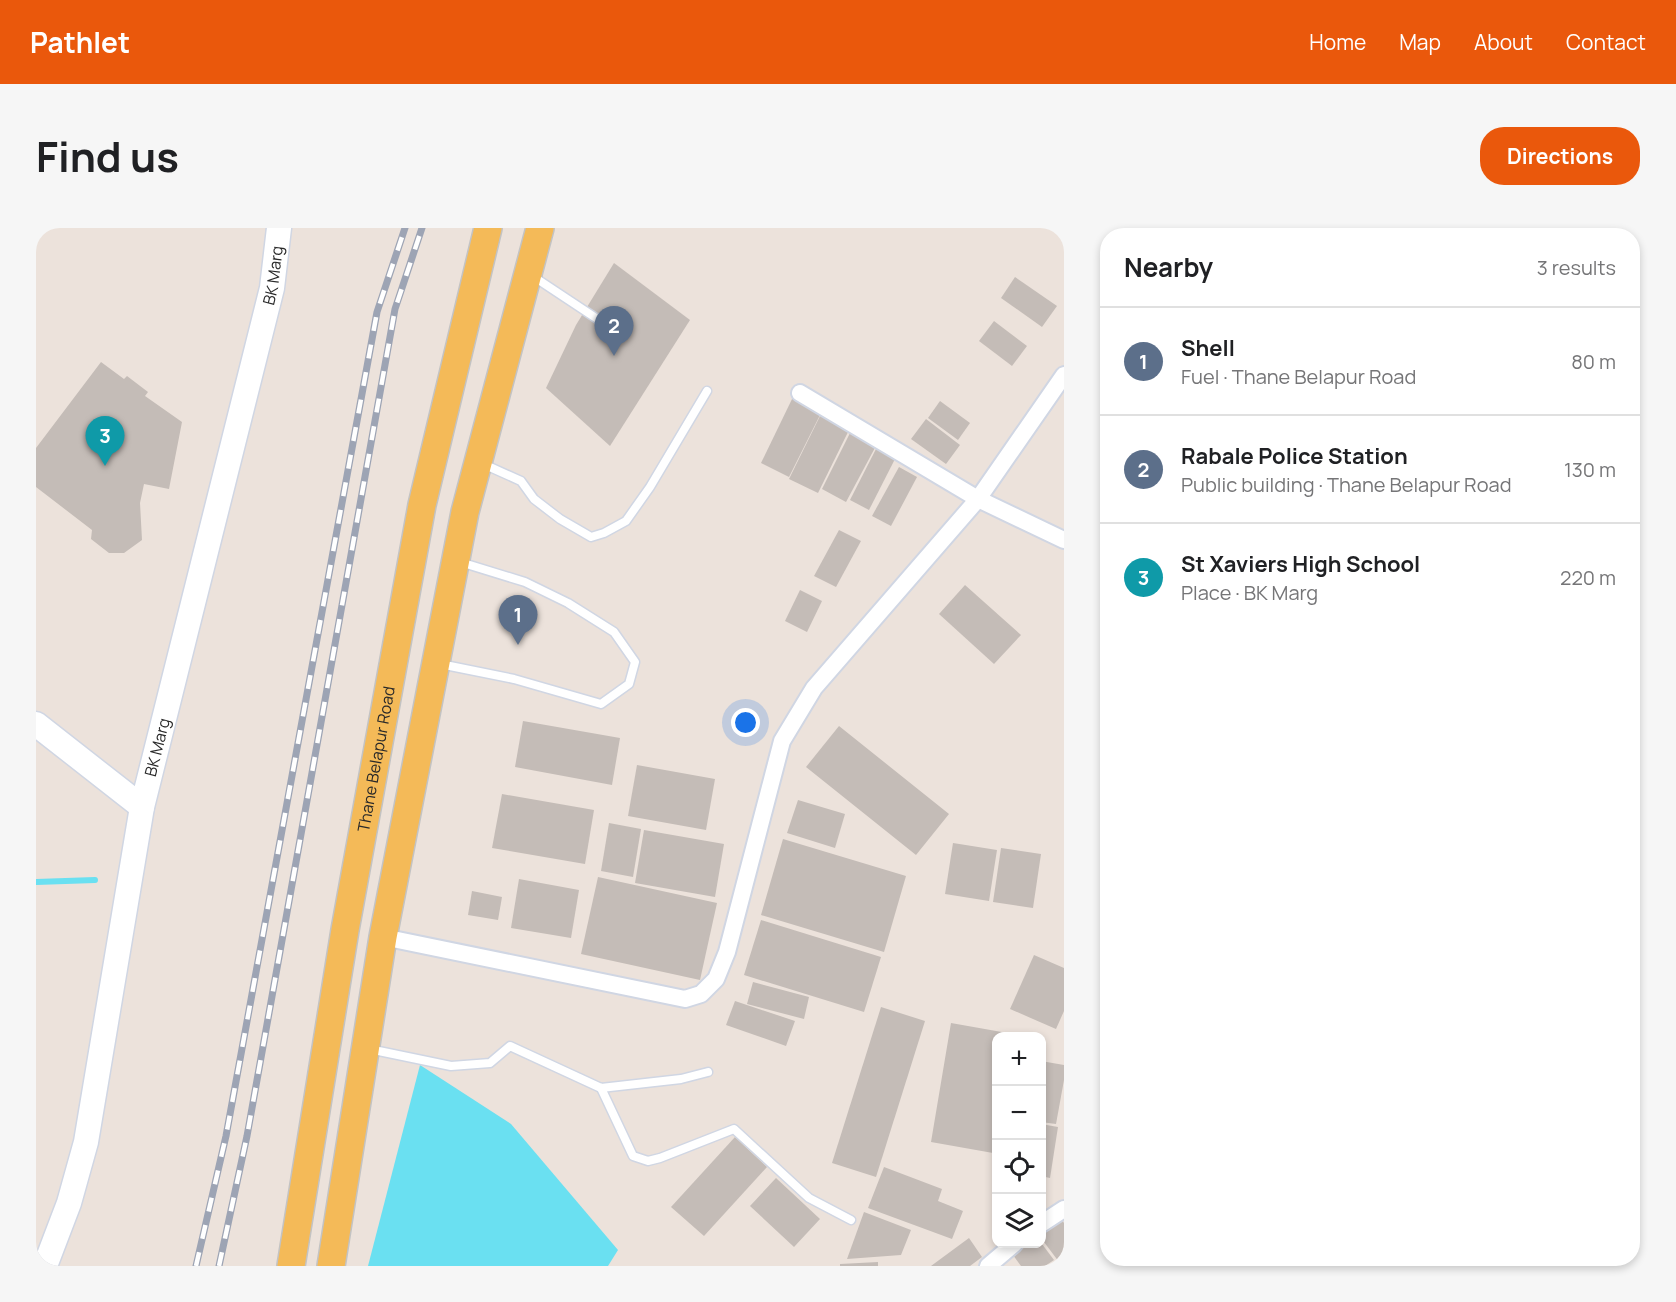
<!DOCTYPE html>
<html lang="en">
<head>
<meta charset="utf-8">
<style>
  :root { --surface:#fff; --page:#f6f6f6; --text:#202124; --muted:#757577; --line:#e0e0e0; --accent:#ea580c }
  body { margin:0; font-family:Manrope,sans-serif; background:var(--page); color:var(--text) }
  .controls { position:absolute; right:18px; bottom:18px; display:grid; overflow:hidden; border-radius:12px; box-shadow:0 3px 9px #0003 }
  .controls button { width:54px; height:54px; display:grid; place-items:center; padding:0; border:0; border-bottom:2px solid var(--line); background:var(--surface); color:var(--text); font:30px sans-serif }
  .you { position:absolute; left:710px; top:495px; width:21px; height:21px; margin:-15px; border:4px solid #fff; border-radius:50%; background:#1a73e8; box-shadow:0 0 0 9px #1a73e833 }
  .badge { display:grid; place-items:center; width:39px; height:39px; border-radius:50%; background:var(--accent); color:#fff; font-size:20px; font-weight:700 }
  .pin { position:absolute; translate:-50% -50px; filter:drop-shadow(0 2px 3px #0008) }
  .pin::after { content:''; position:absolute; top:32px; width:21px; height:18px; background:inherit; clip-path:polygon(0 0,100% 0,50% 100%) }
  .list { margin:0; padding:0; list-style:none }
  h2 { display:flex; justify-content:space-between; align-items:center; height:78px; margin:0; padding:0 24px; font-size:26px }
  h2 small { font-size:20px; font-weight:400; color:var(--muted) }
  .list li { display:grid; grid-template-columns:39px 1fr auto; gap:18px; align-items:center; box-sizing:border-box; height:108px; padding:0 24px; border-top:2px solid var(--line) }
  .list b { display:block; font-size:22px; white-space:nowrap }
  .list p { margin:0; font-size:20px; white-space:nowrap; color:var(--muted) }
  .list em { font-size:20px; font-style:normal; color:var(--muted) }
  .icon { flex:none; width:33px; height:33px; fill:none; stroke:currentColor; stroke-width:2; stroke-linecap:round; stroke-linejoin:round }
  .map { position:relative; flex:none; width:1028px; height:1038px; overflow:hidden; border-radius:24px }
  header { display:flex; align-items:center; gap:36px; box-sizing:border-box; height:84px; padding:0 30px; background:var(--accent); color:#fff }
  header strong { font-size:28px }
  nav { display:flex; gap:33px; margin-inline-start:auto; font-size:21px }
  .intro { display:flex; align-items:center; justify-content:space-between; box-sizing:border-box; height:144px; padding:0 36px }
  h1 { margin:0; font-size:42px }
  .button { padding:15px 27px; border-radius:24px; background:var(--accent); color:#fff; font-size:21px; font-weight:700 }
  main { display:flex; gap:36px; padding:0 36px }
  aside { flex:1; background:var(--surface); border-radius:24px; box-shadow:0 3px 9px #0003 }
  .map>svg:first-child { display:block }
</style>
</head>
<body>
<header>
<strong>Pathlet</strong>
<nav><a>Home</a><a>Map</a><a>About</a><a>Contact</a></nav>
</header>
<div class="intro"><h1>Find us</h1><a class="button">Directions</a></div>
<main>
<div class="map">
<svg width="1028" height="1038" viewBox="0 0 1028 1038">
  <rect width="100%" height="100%" fill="#ece2db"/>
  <polygon fill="#6ae0f1" points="384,837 475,896 582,1022 572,1038 332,1038"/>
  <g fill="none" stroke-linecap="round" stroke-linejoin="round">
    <polyline stroke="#6ae0f1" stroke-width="6" points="0,654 59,652"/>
  </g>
  <g fill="#c4bcb7">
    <polygon points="578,35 654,92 574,218 510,160 540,97"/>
    <polygon points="979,49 1021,78 1006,99 965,70"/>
    <polygon points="958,93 991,118 976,138 943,113"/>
    <polygon points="65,134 88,151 91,148 112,164 109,168 146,194 133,261 108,256 104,275 106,312 88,325 73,325 55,311 56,302 0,259 0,220"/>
    <polygon points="757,169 786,183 753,249 725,235"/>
    <polygon points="904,173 934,195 922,212 892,190"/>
    <polygon points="785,186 814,200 782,265 753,251"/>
    <polygon points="890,191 924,217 910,236 875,211"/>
    <polygon points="816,201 841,216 810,274 786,261"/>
    <polygon points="841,219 860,229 833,282 814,272"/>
    <polygon points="863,239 881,249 855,298 836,288"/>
    <polygon points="803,302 825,313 800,359 778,348"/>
    <polygon points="929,357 985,407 958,436 903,386"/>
    <polygon points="764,362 786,373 771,404 749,393"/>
    <polygon points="487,493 584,510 576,557 479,539"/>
    <polygon points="803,498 913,586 880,627 770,539"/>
    <polygon points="601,537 679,551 670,602 592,588"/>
    <polygon points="466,566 558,582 549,636 456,620"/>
    <polygon points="762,572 809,586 799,620 751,605"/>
    <polygon points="573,595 605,601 597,649 565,643"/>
    <polygon points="608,602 688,616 679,669 599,655"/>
    <polygon points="747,611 870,648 848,724 725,687"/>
    <polygon points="917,615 961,622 953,673 909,666"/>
    <polygon points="965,620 1005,626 997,680 957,674"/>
    <polygon points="562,649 681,675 664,752 545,726"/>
    <polygon points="483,651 543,662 535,710 475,700"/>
    <polygon points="436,663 466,669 462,692 432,687"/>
    <polygon points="725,692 845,729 828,784 708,747"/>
    <polygon points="998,727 1028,740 1028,783 1020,801 974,781"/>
    <polygon points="717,754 773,769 768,791 711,776"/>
    <polygon points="699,773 759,793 750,818 690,797"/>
    <polygon points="845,779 889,793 840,949 796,935"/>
    <polygon points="915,795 977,806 976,808 960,808 960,903 957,925 895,914"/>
    <polygon points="1005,833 1028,837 1028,852 1020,896 1005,894"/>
    <polygon points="1005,896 1022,899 1014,950 1005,948"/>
    <polygon points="699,909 731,939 668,1008 635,979"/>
    <polygon points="848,939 906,961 902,973 927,983 916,1011 832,980"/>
    <polygon points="740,950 784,991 758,1019 714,978"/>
    <polygon points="828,984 875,1002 865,1027 811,1031"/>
    <polygon points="1026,992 1028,995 1028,1038 1026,1038 1005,1010 1005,1007"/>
    <polygon points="933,1010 946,1029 934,1038 895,1038"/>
    <polygon points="994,1016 1006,1016 1018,1032 1009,1038 985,1038 977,1027"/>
    <polygon points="842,1034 842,1038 804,1038 804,1036"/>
  </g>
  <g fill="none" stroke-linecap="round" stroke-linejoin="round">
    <g stroke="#d0d6e3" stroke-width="11">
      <g id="lane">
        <polyline points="495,47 581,104"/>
        <polyline points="445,235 485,253 498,271 524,291 555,309 568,305 590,293 614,259 671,163"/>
        <polyline points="404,436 478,451 565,476 593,456 599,434 578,404 532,375 489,354 424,334"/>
        <polyline points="333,821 415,838 454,835 474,818 565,860 645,851 672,844"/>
        <polyline points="565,860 597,928 612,933 624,930 698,901 773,970 815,992"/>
      </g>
    </g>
    <g stroke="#d0d6e3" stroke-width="20">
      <g id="street">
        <polyline points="764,165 942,271 1028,312"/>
        <polyline points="347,709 649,771 665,766 680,751 691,724 746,513 778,460 942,271 1028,147"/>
        <polyline points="1005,996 1028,981"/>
        <polyline points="952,1038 978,1016"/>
      </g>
    </g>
    <g stroke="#d0d6e3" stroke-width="27">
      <g id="secondary">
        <polyline points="0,496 106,579"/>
        <path id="s1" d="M9,1038L33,975L50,914L106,579L236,60L243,0"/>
      </g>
    </g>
    <g stroke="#c3c3c3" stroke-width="30">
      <g id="primary">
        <path id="s2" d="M255,1038L309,702L386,277L452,0"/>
        <polyline points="295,1038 347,709 429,284 504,0"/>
      </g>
    </g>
    <use href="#lane" stroke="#fff" stroke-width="8"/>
    <use href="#street" stroke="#fff" stroke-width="16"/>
    <use href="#secondary" stroke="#fff" stroke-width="24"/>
    <use href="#primary" stroke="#f4ba58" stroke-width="27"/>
    <g stroke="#9da4b4" stroke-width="7">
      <g id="rail">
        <polyline points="160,1038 190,908 341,84 369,0"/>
        <polyline points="183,1038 211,908 359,81 386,0"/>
      </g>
    </g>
    <use href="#rail" stroke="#fff" stroke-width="4.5" stroke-dasharray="14" stroke-linecap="butt"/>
  </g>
  <g text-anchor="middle" stroke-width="4.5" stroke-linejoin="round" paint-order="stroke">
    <g font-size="16" fill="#292929" stroke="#fff">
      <text dy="6" stroke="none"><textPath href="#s1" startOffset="1018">BK Marg</textPath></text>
      <text dy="6" stroke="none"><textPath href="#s1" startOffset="532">BK Marg</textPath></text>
      <text dy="6" stroke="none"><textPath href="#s2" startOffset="514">Thane Belapur Road</textPath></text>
    </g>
  </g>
</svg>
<div class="controls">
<button>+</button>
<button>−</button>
<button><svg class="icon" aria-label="locate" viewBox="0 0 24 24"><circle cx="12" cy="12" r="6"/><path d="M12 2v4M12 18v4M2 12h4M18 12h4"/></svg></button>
<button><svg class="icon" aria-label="layers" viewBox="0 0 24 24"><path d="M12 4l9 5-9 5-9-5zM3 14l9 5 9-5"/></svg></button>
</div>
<div class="you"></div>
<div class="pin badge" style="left:482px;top:417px;background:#5c6f8a">1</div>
<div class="pin badge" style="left:578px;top:128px;background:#5c6f8a">2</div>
<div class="pin badge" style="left:69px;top:238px;background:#0f9aa8">3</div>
</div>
<aside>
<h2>Nearby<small>3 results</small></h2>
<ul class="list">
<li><span class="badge" style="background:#5c6f8a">1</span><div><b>Shell</b><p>Fuel · Thane Belapur Road</p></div><em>80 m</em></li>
<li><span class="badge" style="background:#5c6f8a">2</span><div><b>Rabale Police Station</b><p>Public building · Thane Belapur Road</p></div><em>130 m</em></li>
<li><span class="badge" style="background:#0f9aa8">3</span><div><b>St Xaviers High School</b><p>Place · BK Marg</p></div><em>220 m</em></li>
</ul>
</aside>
</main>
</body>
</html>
